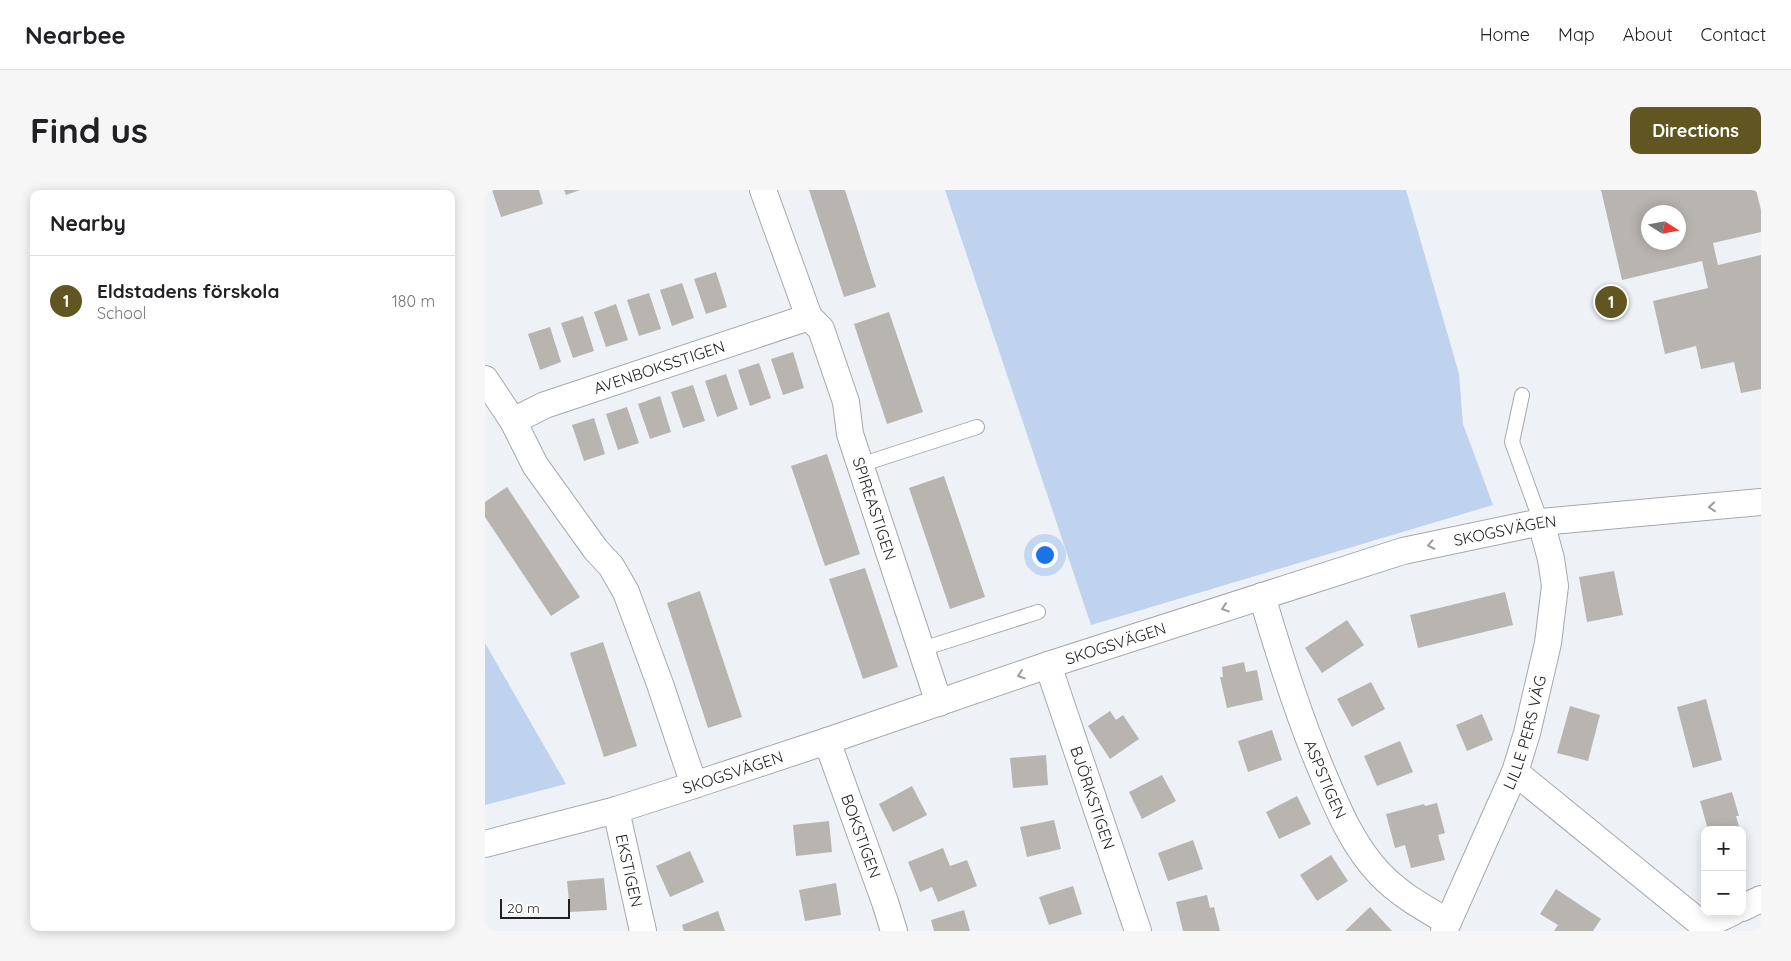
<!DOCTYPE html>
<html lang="en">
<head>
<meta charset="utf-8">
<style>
  :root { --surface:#fff; --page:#f6f6f6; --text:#202124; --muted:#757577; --line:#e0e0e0; --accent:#615622 }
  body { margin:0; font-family:Quicksand,sans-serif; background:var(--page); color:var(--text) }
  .controls { position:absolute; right:15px; bottom:15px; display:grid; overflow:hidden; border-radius:10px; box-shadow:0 2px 12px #0003 }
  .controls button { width:45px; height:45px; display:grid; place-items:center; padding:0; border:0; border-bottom:1px solid var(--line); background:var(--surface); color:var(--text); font:25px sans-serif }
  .compass { position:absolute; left:1156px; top:15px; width:45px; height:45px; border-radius:50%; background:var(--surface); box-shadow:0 2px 12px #0003; rotate:101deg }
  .scale { position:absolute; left:15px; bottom:12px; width:70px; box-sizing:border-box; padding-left:5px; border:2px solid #1f2021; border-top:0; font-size:14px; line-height:18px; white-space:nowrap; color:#1f2021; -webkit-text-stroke:4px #fff; paint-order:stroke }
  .you { position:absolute; left:559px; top:364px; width:18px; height:18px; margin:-12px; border:4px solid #fff; border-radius:50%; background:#1a73e8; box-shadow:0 0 0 8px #1a73e833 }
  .badge { display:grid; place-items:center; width:32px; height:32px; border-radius:50%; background:var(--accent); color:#fff; font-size:16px; font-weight:700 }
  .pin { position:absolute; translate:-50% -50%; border:2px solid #fff; box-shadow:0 1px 5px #0006 }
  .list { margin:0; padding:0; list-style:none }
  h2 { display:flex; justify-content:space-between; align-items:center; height:65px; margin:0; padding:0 20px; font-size:21px }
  h2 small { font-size:16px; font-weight:400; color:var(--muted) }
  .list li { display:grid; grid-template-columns:32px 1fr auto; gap:15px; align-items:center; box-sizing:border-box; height:90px; padding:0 20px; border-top:1px solid var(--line) }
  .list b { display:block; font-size:19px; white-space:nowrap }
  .list p { margin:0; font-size:16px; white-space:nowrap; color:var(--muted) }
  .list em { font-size:16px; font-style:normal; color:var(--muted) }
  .map { position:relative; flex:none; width:1276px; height:741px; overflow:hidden; border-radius:10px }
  header { display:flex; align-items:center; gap:30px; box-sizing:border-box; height:70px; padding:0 25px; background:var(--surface); border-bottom:1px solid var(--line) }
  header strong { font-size:24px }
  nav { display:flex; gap:28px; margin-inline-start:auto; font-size:18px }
  .intro { display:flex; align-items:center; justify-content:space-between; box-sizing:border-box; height:120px; padding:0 30px }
  h1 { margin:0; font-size:35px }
  .button { padding:12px 22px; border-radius:10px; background:var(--accent); color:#fff; font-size:18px; font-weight:700 }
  main { display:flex; gap:30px; padding:0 30px }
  aside { flex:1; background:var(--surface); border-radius:10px; box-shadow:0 2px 12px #0003 }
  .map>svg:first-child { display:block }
</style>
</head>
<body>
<header>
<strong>Nearbee</strong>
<nav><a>Home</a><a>Map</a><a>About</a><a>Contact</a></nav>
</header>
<div class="intro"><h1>Find us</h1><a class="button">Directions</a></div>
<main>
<aside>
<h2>Nearby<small></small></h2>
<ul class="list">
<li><span class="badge">1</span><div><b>Eldstadens förskola</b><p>School</p></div><em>180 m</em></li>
</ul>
</aside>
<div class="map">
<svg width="1276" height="741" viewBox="0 0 1276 741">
  <rect width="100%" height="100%" fill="#eef1f5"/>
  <g fill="#bfd2ee">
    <polygon points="460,0 921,0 974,184 978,234 1008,315 606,435"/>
    <polygon points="0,453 81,594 0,615"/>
  </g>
  <g fill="#b8b5b1" fill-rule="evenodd">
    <polygon points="7,0 54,0 58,14 16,27"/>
    <polygon points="79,0 95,0 81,5"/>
    <polygon points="324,0 360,0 391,97 359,107"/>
    <path d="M1116,0H1271L1276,20V42L1228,53L1233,75L1276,65V199L1256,203L1249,172L1216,179L1211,156L1180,164L1168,111L1223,98L1217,71L1137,90ZM1164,22H1194V52H1164Z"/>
    <polygon points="231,82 242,117 221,124 209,89"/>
    <polygon points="197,93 209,128 187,136 175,100"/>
    <polygon points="164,103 176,139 154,146 142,110"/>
    <polygon points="131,114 143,150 121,157 109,122"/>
    <polygon points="404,122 438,222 402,234 369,134"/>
    <polygon points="98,126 109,161 88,168 76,133"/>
    <polygon points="65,137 76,172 55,180 43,144"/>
    <polygon points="308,162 319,198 298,205 286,169"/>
    <polygon points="274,173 286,208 265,216 253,180"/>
    <polygon points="241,184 253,219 232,227 220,191"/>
    <polygon points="208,195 220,231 198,238 186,202"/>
    <polygon points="175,206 186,242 165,249 153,214"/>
    <polygon points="142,217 154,253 133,260 121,224"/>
    <polygon points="109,228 120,264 99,271 87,235"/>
    <polygon points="342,264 375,364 340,376 306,276"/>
    <polygon points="459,286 500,407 465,419 424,298"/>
    <polygon points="22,297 95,407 66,426 0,327 0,312"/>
    <polygon points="380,378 413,477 378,489 344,389"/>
    <polygon points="1129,381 1138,425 1102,432 1094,387"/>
    <polygon points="215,401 257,527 223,538 182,413"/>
    <polygon points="1020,402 1028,435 933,458 925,425"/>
    <polygon points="862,430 879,455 837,483 820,458"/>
    <polygon points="118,452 152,556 119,567 85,463"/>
    <polygon points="759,472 761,482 772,480 778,510 742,518 735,487 738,487 737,477"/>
    <polygon points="886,492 900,519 867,537 852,509"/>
    <polygon points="1221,509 1237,570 1208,578 1192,517"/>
    <polygon points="1085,516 1115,525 1103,571 1072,563"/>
    <polygon points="625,521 631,530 638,525 654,549 625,569 603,536"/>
    <polygon points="997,524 1008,550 982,561 971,535"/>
    <polygon points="787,540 797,570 763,582 753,551"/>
    <polygon points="915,551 928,582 892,596 879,566"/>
    <polygon points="561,565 563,595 528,598 525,568"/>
    <polygon points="677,585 691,611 657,629 644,602"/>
    <polygon points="427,596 442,625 408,642 394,614"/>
    <polygon points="1247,602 1254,626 1251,626 1255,640 1223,640 1215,611"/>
    <polygon points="812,606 826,634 794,649 781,622"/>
    <polygon points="952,613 960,643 953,645 960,670 926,678 920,655 910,658 901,624 939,614 940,616"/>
    <polygon points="569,630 576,659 542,667 535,637"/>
    <polygon points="344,631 347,662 311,666 308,635"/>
    <polygon points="708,650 718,679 683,691 673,663"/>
    <polygon points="458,658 465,676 482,670 492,696 453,712 447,697 435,702 423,672"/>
    <polygon points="205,661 219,692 185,707 171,676"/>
    <polygon points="846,665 863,691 832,711 815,685"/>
    <polygon points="119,688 122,720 85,722 82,691"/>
    <polygon points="351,693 356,725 320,731 314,700"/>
    <polygon points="588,696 597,724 564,735 554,707"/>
    <polygon points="1071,699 1116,729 1108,741 1069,741 1073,735 1055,724"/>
    <polygon points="722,705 725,718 729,717 735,741 698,741 691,712"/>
    <polygon points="885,717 907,741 860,741"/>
    <polygon points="479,720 485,741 449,741 446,730"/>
    <polygon points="233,721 240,741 199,741 197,735"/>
  </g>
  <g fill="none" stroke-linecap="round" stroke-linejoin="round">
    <g stroke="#a5a8ac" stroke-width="16">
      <g id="lane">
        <polyline points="1037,205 1027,252 1056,332"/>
        <polyline points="375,275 492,237"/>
        <polyline points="437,459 553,422"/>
      </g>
    </g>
    <g stroke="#a5a8ac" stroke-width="28">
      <g id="street">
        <path id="s1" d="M278,0L324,127L336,139L361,212L365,244L454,513"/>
        <polyline points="0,189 28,231 50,275 111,360 126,376 141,402 175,494 209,595"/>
        <path id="s2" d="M28,231L60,215L324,127"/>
        <path id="s3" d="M777,406C794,464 812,522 836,579C851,615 867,655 895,684C915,705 939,718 963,732"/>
        <path id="s4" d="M563,475L653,741"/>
        <path id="s5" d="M342,551L400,712L409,741"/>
        <polyline points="1030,582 1219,736 1248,722"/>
        <path id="s6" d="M131,620L158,741"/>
        <path id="s7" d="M0,654L131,620L209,595L342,551L563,475L918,361L1056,332L1276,312"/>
        <polyline points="1257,718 1276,709"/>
        <path id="s8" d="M959,741L1030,582L1042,543L1063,453L1070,396L1066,369L1056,332"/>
      </g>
    </g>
    <use href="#lane" stroke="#fff" stroke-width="14"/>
    <use href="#street" stroke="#fff" stroke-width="26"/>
  </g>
  <defs><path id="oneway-chevron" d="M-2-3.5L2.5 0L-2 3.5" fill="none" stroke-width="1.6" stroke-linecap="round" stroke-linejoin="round" transform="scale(1.25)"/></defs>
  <g stroke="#9a9b9b">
    <use href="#oneway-chevron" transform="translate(1227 317) rotate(175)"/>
    <use href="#oneway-chevron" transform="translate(946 355) rotate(168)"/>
    <use href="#oneway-chevron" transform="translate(740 418) rotate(162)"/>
    <use href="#oneway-chevron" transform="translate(536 485) rotate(161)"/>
  </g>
  <g text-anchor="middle" stroke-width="4.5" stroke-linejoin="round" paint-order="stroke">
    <g font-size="16" fill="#1f2021" stroke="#fff">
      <text dy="6" stroke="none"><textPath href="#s2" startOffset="156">AVENBOKSSTIGEN</textPath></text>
      <text dy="6" stroke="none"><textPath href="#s1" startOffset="340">SPIREASTIGEN</textPath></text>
      <text dy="6" stroke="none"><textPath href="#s7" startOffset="1068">SKOGSVÄGEN</textPath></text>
      <text dy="6" stroke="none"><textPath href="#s7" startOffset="662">SKOGSVÄGEN</textPath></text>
      <text dy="6" stroke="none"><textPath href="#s8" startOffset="215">LILLE PERS VÄG</textPath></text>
      <text dy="6" stroke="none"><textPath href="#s7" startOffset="258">SKOGSVÄGEN</textPath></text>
      <text dy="6" stroke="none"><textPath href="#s3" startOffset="194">ASPSTIGEN</textPath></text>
      <text dy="6" stroke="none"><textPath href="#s4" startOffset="140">BJÖRKSTIGEN</textPath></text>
      <text dy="6" stroke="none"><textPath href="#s5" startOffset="101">BOKSTIGEN</textPath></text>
      <text dy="6" stroke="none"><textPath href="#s6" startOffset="62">EKSTIGEN</textPath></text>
    </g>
  </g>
</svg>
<div class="controls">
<button>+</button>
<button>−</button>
</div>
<svg class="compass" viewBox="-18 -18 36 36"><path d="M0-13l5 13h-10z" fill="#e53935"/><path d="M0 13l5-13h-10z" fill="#757577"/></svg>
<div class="scale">20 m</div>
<div class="you"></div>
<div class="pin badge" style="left:1126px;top:112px">1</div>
</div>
</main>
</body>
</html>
